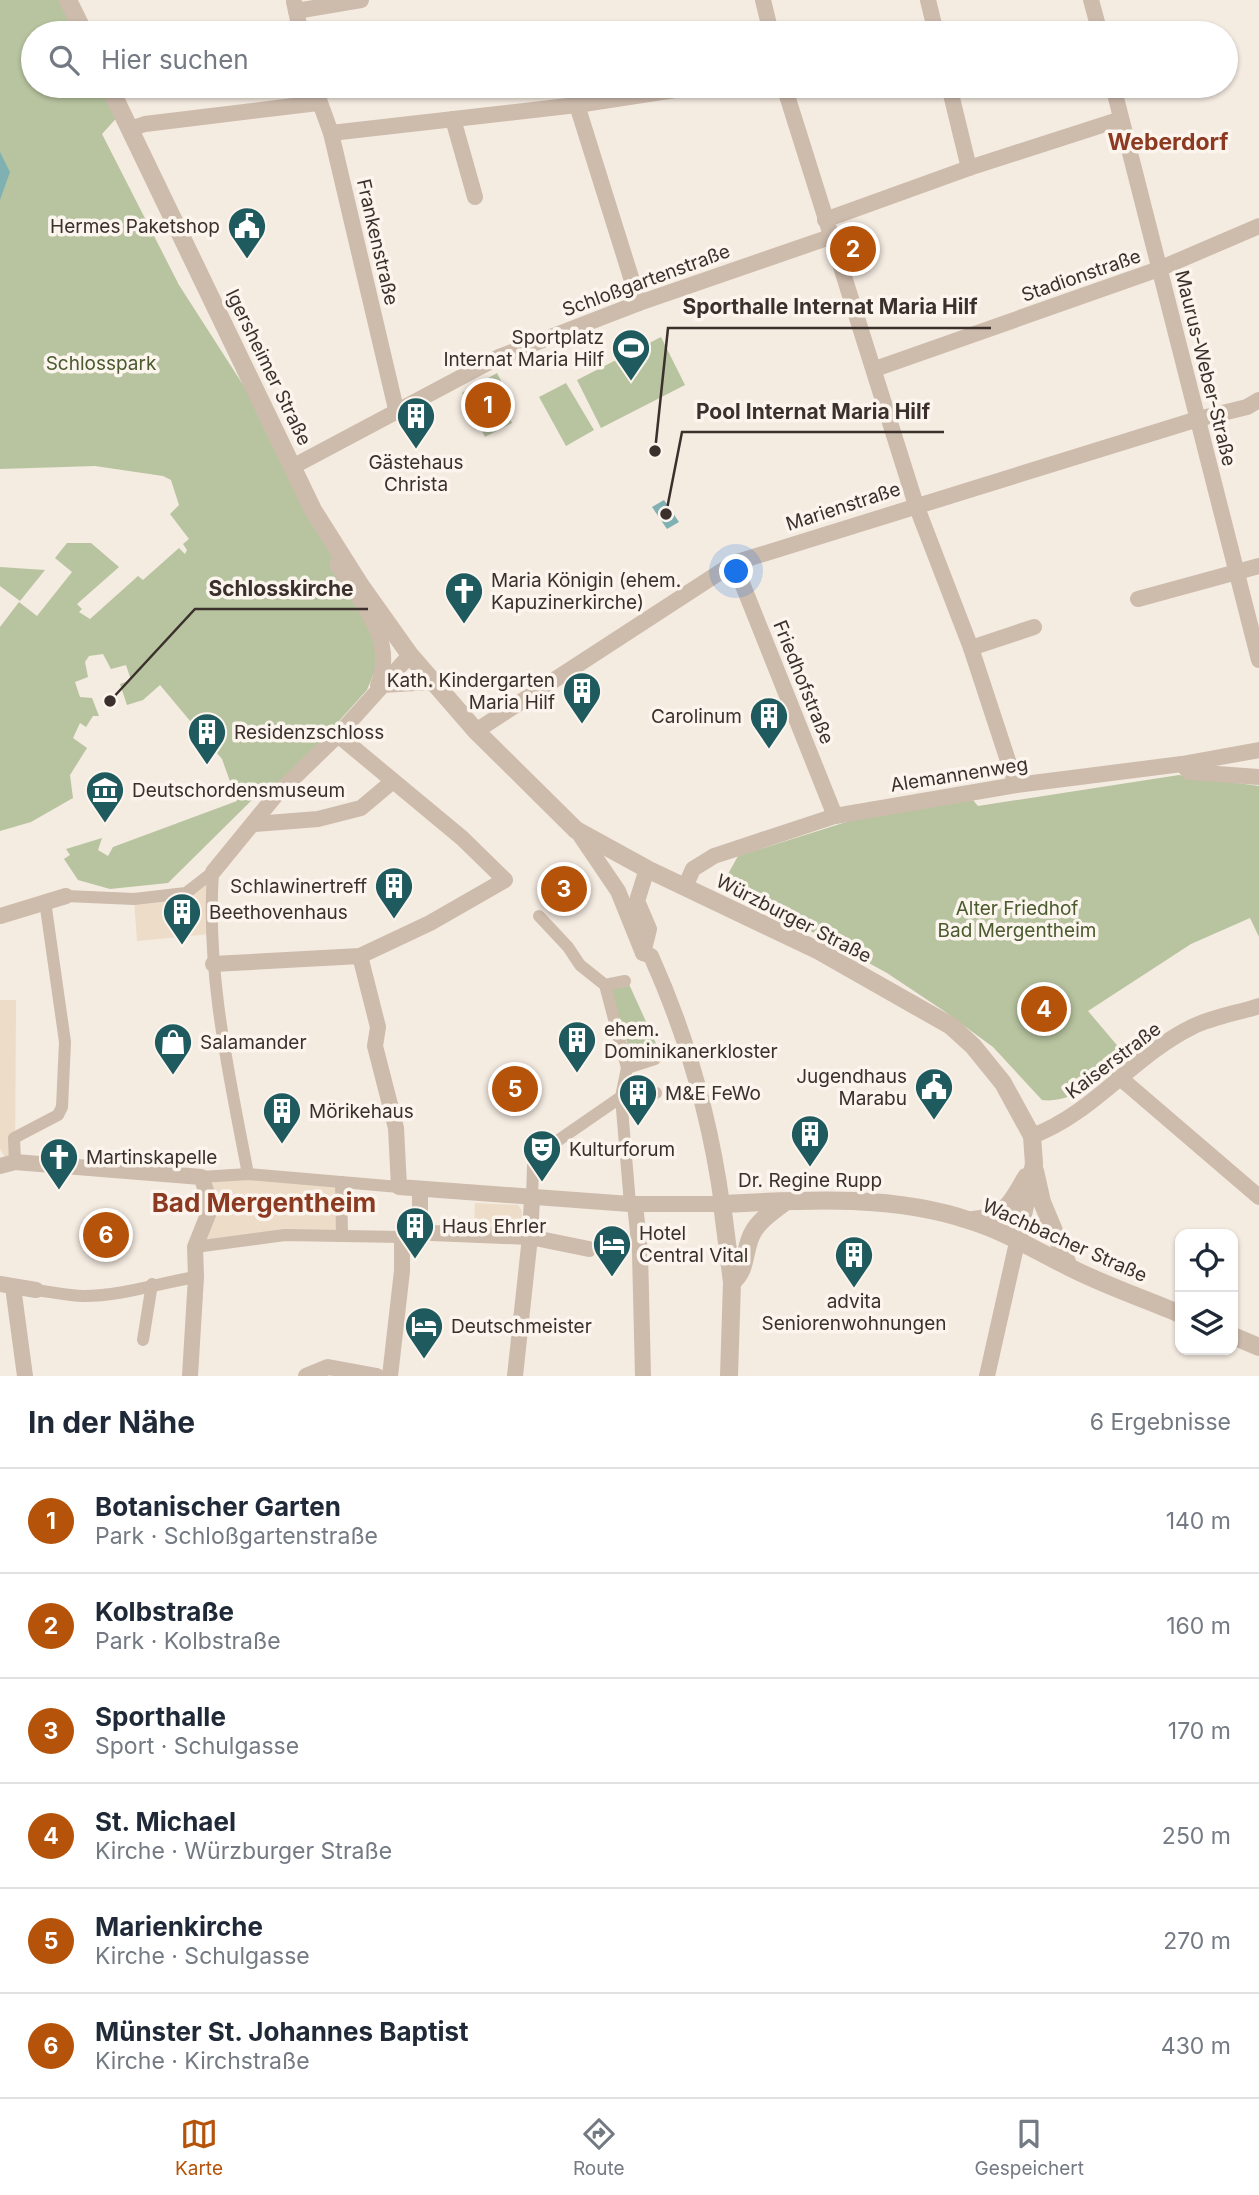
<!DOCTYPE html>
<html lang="de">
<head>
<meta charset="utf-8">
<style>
  :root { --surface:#fff; --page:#f6f6f7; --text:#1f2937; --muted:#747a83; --line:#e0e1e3; --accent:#b45309 }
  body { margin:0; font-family:Inter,sans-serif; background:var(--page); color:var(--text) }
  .controls { position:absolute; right:21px; bottom:21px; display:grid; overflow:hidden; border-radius:14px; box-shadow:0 2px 5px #0004 }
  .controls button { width:63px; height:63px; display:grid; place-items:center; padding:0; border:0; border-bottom:2px solid var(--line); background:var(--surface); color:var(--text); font:35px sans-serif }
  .you { position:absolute; left:737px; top:572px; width:24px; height:24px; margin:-18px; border:5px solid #fff; border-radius:50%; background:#1a73e8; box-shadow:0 0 0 10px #1a73e833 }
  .badge { display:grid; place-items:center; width:46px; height:46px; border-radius:50%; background:var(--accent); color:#fff; font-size:23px; font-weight:700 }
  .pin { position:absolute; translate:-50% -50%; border:4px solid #fff; box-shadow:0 2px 7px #0006 }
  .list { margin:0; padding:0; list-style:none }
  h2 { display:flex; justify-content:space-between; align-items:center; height:91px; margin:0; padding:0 28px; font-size:30px }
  h2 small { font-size:23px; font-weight:400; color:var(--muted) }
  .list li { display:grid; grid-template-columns:46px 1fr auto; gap:21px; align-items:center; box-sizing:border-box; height:105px; padding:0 28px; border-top:2px solid var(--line) }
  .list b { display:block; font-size:26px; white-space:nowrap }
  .list p { margin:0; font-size:23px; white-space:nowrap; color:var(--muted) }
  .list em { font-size:23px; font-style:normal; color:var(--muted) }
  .icon { flex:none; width:38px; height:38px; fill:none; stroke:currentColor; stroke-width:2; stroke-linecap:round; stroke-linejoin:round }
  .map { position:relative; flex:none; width:1259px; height:1376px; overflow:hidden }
  .search { position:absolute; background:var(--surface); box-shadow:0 2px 5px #0004; left:21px; right:21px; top:21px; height:77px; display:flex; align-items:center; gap:18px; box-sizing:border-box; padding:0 24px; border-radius:38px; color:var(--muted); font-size:26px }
  .sheet { height:721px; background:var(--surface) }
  nav { display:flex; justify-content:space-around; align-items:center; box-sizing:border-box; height:98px; border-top:2px solid var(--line); background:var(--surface); font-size:19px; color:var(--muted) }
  nav a { display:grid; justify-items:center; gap:4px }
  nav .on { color:var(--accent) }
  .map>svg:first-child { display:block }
</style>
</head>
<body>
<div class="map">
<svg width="1259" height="1376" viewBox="0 0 1259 1376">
  <rect width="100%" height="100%" fill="#f4ebe1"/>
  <g fill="#b8c4a0">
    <polygon points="0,0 68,0 84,33 33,33 33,86 109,86 122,112 102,134 179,285 292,461 367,609 380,658 367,690 265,803 257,795 168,883 110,889 78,880 64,859 70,855 66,849 102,838 98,850 108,856 113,847 237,801 222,759 160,685 143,700 127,705 120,684 131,680 126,665 111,669 103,654 89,656 85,662 88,677 75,682 80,697 92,698 99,716 93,716 86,727 80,723 73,738 87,748 70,775 73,798 31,822 0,831 0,627 19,602 37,616 72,572 55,558 67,543 91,543 119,567 77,604 82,609 79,612 90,619 138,576 143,580 179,548 185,554 187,550 183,544 189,539 170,514 179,505 171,480 163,476 95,466 0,469"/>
    <polygon points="661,337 685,385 601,428 577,380"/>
    <polygon points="497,373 512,402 504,407 512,423 485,437 462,393"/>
    <polygon points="566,383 594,430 566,446 539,397"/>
    <polygon points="0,567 45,570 20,601 0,586"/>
    <path d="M1179,775L1259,786V937L1250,918L1191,944L1088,1011L1127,1057C1104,1077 1073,1104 1042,1100L993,1047L944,1011L887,973L723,883L738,856L859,818L973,800L978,806Z"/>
    <polygon points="628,982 658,1048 634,1062 608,989"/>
  </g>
  <g fill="#ecdcc8">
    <polygon points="213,872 210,934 137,941 134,899 186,893"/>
    <polygon points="0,1000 16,1000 15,1162 5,1157 0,1149"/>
    <polygon points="201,1177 341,1182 342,1236 195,1247 209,1212"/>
    <polygon points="475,1203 518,1205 522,1211 522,1224 517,1231 474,1229"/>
  </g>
  <g fill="#7fb0b2">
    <polygon points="0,152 10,172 0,200"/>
    <polygon points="664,500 679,522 667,529 652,507"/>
  </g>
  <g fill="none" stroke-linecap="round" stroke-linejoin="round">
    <g stroke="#cdbbac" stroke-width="12">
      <path d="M213,872C206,974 229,1074 248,1174"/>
      <polyline points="66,896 134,899 186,893 213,872"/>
      <polyline points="539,916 568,947 580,965 605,985 627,1068 621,1097 630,1204"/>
      <polyline points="605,985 625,981"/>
      <polyline points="627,1068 655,1059"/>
      <polyline points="15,1162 14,1138 58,1115 62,1107 65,1042 45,901"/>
      <polyline points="201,1177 248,1174 399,1187"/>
      <polyline points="341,1182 342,1236"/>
      <polyline points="532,1198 533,1166 537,1155 621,1097 656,1093"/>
      <polyline points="195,1247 285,1235 402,1237"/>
      <path d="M36,1290C52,1292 68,1296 84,1296C122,1296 159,1283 196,1277"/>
      <polyline points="143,1340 152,1284"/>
    </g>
    <g stroke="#cdbbac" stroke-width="16">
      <polyline points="763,0 771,33"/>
      <polyline points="928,0 936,33"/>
      <polyline points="1091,0 1100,33"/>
      <polyline points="294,2 301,33"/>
      <polyline points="296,11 361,0"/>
      <polyline points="314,86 331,133 396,409"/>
      <polyline points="784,86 916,505 971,648 1016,785"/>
      <polyline points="949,86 969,168"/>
      <polyline points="1113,86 1259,660"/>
      <polyline points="577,105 639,303"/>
      <polyline points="453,119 475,197"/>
      <polyline points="130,129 145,124 318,103"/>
      <polyline points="331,133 577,105 701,86"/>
      <polyline points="825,220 969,168 1121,119"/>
      <polyline points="875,369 1159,269 1259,226"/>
      <polyline points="294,466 499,357 639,303 830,237"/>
      <polyline points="734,563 835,816"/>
      <path d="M337,564C360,602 397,639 378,685"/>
      <polyline points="1138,599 1259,566"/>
      <polyline points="971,648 1034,627"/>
      <polyline points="382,685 432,682"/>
      <polyline points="476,731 734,563 1198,419 1247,407 1259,400"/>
      <polyline points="1182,764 1189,772 1259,777"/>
      <polyline points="255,824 318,819 361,808 393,781"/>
      <polyline points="578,832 618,891 643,953"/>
      <polyline points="213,872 276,795 338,735 410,655"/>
      <polyline points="685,887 693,869 714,856 835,816 1016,785 1182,764 1259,750"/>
      <polyline points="0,916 66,896"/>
      <path d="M360,956L378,1027L375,1046L396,1128L399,1187L630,1204H722C710,1117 687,1036 651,956L643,953L649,929L637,901L647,869"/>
      <polyline points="213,964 360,956 430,923 505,880 462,838 338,735"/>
      <polyline points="1119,1077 1259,1197"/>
      <path d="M1032,1136C1094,1113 1133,1056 1192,1027C1212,1017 1238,1013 1259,1006"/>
      <polyline points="0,1166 15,1162 201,1177 207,1193 209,1212 195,1247 196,1277 190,1376"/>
      <polyline points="420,1189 420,1221 432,1233 530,1237 532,1198"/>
      <polyline points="635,1204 640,1252 643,1376"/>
      <polyline points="0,1284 36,1290"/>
      <polyline points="13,1287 25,1376"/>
      <polyline points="306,1376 328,1367 377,1376"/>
      <polyline points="390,1376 402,1271 402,1237 420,1221"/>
      <polyline points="515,1376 530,1237 589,1249"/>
      <polyline points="987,1376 1018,1238"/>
    </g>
    <g stroke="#cdbbac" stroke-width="18">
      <polyline points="68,0 84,33"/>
      <polyline points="109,86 313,510 361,586 410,655 476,731 576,830 647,869 819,951 951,1026 973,1046 1003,1083 1032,1136 1034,1164 1018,1238"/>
      <polyline points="1035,1171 1042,1202 1069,1267"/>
      <path d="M973,1220C1006,1216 1011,1204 1026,1177"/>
      <path d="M732,1282C748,1270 743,1249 753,1232C760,1219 774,1211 785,1202"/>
      <polyline points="1233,1336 1259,1347"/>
      <path d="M729,1376L732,1282L722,1204C803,1200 892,1194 971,1221C1006,1232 1035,1250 1067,1266C1103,1285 1143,1298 1180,1314"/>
    </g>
  </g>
  <defs>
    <g id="civic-pin" transform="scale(2.0125)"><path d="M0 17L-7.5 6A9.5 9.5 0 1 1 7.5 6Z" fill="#1f5a5e" stroke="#fbf5ee"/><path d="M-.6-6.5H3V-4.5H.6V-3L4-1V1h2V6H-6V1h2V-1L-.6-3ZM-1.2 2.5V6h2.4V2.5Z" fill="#fff"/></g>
    <g id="stadium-pin" transform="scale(2.0125)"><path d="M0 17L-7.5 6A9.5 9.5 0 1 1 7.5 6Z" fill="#1f5a5e" stroke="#fbf5ee"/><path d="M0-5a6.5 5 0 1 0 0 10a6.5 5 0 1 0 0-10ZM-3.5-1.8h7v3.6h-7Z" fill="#fff"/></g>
    <g id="building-pin" transform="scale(2.0125)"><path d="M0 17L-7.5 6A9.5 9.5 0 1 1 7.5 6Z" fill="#1f5a5e" stroke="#fbf5ee"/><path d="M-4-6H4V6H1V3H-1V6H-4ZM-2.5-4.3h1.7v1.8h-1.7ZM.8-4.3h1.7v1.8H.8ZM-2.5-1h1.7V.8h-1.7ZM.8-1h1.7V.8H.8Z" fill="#fff"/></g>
    <g id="church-pin" transform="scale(2.0125)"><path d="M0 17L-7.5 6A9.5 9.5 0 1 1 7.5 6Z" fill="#1f5a5e" stroke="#fbf5ee"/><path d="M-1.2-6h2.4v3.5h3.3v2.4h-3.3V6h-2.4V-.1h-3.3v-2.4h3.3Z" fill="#fff"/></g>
    <g id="museum-pin" transform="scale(2.0125)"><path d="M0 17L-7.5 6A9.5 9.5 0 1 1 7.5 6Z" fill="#1f5a5e" stroke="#fbf5ee"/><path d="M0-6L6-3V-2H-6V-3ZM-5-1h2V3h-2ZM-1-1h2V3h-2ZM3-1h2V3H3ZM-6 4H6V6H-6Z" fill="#fff"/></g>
    <g id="shop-pin" transform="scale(2.0125)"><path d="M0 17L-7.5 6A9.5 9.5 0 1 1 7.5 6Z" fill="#1f5a5e" stroke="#fbf5ee"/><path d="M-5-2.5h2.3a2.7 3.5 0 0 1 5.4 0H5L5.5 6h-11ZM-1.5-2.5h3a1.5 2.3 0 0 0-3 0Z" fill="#fff"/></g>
    <g id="theatre-pin" transform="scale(2.0125)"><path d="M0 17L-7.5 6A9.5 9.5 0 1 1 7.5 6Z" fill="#1f5a5e" stroke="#fbf5ee"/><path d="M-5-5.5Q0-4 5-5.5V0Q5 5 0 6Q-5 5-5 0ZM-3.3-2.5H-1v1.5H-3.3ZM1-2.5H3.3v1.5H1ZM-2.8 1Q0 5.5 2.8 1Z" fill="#fff"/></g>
    <g id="hotel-pin" transform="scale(2.0125)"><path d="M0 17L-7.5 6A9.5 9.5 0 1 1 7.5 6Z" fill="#1f5a5e" stroke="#fbf5ee"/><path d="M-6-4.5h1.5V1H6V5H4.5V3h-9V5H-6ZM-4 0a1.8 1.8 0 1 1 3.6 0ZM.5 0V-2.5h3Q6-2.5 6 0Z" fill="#fff"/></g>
  </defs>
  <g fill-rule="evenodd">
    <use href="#civic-pin" x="247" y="226"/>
    <use href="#stadium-pin" x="631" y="348"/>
    <use href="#building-pin" x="416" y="416"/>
    <use href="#church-pin" x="464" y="591"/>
    <use href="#building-pin" x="582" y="691"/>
    <use href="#building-pin" x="769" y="716"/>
    <use href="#building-pin" x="207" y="732"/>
    <use href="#museum-pin" x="105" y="790"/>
    <use href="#building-pin" x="394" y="886"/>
    <use href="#building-pin" x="182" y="912"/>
    <use href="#building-pin" x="577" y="1040"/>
    <use href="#shop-pin" x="173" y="1042"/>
    <use href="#civic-pin" x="934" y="1087"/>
    <use href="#building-pin" x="638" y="1093"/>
    <use href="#building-pin" x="282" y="1111"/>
    <use href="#building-pin" x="810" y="1134"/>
    <use href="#theatre-pin" x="542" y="1149"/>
    <use href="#church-pin" x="59" y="1157"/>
    <use href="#building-pin" x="415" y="1226"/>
    <use href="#hotel-pin" x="612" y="1244"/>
    <use href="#building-pin" x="854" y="1255"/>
    <use href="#hotel-pin" x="424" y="1326"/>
  </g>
  <g text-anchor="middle" stroke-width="7" stroke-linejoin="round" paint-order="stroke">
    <g font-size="19" fill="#3b302b" stroke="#fbf5ee" text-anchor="start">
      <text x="220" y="233" text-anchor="end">Hermes Paketshop</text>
      <text x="604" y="344" text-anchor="end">Sportplatz<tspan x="604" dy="22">Internat Maria Hilf</tspan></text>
      <text x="416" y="469" text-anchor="middle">Gästehaus<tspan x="416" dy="22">Christa</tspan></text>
      <text x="491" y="587">Maria Königin (ehem.<tspan x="491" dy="22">Kapuzinerkirche)</tspan></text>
      <text x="555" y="687" text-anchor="end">Kath. Kindergarten<tspan x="555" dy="22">Maria Hilf</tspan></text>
      <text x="742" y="723" text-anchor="end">Carolinum</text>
      <text x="234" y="739">Residenzschloss</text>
      <text x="132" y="797">Deutschordensmuseum</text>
      <text x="367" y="893" text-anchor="end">Schlawinertreff</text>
      <text x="209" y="919">Beethovenhaus</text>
      <text x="604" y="1036">ehem.<tspan x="604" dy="22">Dominikanerkloster</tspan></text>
      <text x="200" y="1049">Salamander</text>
      <text x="907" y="1083" text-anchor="end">Jugendhaus<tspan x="907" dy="22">Marabu</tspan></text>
      <text x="665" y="1100">M&amp;E FeWo</text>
      <text x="309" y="1118">Mörikehaus</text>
      <text x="569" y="1156">Kulturforum</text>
      <text x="86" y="1164">Martinskapelle</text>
      <text x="810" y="1187" text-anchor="middle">Dr. Regine Rupp</text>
      <text x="442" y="1233">Haus Ehrler</text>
      <text x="639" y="1240">Hotel<tspan x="639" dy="22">Central Vital</tspan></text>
      <text x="854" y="1308" text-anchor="middle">advita<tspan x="854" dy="22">Seniorenwohnungen</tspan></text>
      <text x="451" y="1333">Deutschmeister</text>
    </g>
    <g font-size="19" fill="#3b302b" stroke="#fbf5ee">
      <text transform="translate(378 242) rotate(77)" y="7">Frankenstraße</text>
      <text transform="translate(1081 275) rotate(-19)" y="7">Stadionstraße</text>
      <text transform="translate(646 280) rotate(-20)" y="7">Schloßgartenstraße</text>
      <text transform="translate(269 367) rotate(64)" y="7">Igersheimer Straße</text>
      <text transform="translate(1206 368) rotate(76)" y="7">Maurus-Weber-Straße</text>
      <text transform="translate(843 506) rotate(-18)" y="7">Marienstraße</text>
      <text transform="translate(804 682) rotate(68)" y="7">Friedhofstraße</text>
      <text transform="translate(959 774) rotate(-9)" y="7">Alemannenweg</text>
      <text transform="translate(794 918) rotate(27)" y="7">Würzburger Straße</text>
      <text transform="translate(1113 1060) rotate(-37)" y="7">Kaiserstraße</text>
      <text transform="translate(1065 1240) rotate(24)" y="7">Wachbacher Straße</text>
    </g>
    <g font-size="19" fill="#4a5a2e" stroke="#fbf5ee">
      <text x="101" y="370">Schlosspark</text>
      <text x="1017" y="915">Alter Friedhof<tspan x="1017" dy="22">Bad Mergentheim</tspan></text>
    </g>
    <g font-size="23" font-weight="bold" fill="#8c3b22" stroke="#fbf5ee">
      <text x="1168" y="150">Weberdorf</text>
    </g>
    <g font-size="26" font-weight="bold" fill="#8c3b22" stroke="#fbf5ee">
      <text x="264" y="1212">Bad Mergentheim</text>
    </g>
  </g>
  <path fill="none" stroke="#3b302b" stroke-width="2.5" d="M655 451L668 328H991M666 514L682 432H944M110 701L195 609H368"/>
  <g fill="#3b302b" stroke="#fbf5ee" stroke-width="2.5">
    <circle cx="655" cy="451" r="7"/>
    <circle cx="666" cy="514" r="7"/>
    <circle cx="110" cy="701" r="7"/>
  </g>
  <g font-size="21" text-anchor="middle" font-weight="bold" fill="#3b302b" stroke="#fbf5ee" stroke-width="7" stroke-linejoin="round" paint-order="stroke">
    <text x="830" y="314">Sporthalle Internat Maria Hilf</text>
    <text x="813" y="419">Pool Internat Maria Hilf</text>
    <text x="281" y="596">Schlosskirche</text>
  </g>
</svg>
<div class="controls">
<button><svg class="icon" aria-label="locate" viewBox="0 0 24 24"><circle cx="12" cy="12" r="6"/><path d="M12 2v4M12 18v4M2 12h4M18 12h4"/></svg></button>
<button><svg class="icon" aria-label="layers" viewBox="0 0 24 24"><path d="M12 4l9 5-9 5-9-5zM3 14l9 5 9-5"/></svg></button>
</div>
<div class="you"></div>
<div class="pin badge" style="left:488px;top:405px">1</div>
<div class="pin badge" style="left:853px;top:249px">2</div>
<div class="pin badge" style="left:564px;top:889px">3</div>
<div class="pin badge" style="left:1044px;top:1009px">4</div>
<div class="pin badge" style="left:515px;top:1089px">5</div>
<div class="pin badge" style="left:106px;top:1235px">6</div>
<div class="search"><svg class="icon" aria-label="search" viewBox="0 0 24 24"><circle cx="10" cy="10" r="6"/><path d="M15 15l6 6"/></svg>Hier suchen</div>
</div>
<section class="sheet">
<h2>In der Nähe<small>6 Ergebnisse</small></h2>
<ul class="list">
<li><span class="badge">1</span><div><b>Botanischer Garten</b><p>Park · Schloßgartenstraße</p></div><em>140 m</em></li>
<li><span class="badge">2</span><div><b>Kolbstraße</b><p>Park · Kolbstraße</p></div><em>160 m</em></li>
<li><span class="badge">3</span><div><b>Sporthalle</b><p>Sport · Schulgasse</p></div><em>170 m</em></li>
<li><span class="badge">4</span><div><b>St. Michael</b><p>Kirche · Würzburger Straße</p></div><em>250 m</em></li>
<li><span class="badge">5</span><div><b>Marienkirche</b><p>Kirche · Schulgasse</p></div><em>270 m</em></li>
<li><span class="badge">6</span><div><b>Münster St. Johannes Baptist</b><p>Kirche · Kirchstraße</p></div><em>430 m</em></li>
</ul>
</section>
<nav>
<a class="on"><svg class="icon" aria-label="map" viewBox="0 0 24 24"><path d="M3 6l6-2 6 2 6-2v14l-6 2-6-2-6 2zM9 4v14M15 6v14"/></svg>Karte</a>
<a><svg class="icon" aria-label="directions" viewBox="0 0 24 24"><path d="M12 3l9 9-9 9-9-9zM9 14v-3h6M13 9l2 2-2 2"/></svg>Route</a>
<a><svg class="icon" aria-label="saved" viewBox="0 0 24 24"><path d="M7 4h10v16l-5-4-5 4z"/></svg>Gespeichert</a>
</nav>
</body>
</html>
